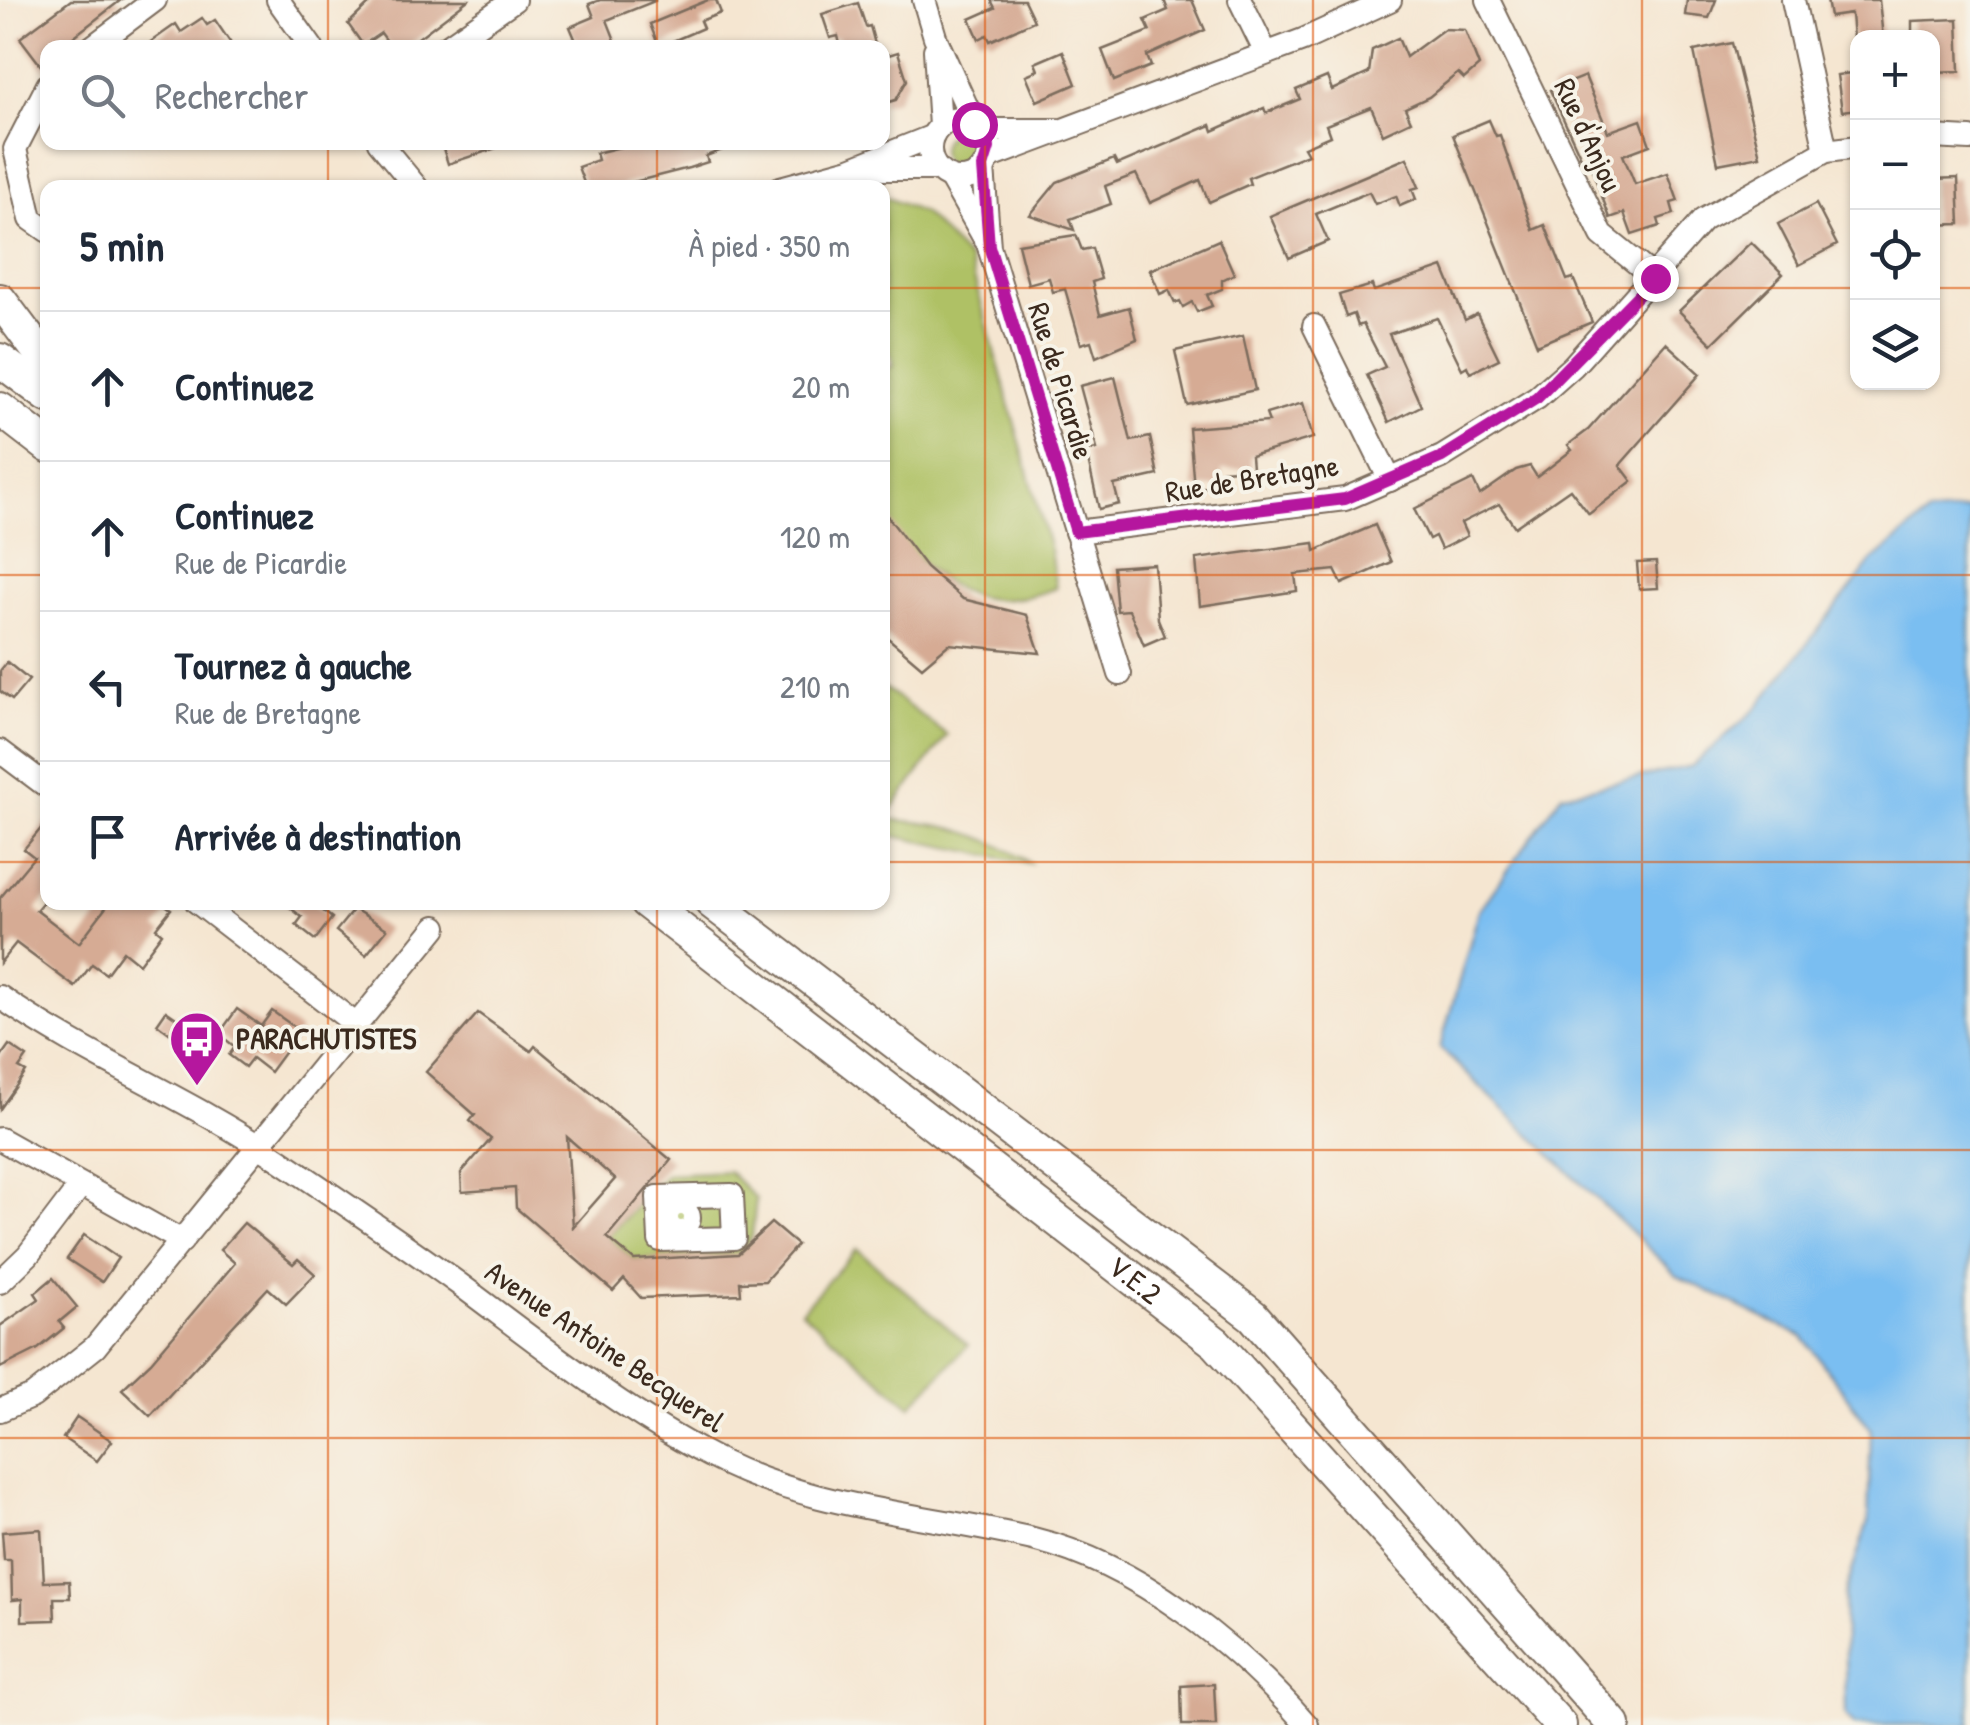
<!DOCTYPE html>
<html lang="fr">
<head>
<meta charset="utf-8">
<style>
  :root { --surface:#fff; --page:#f2f2f3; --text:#1f2937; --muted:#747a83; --line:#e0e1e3 }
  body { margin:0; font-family:"Patrick Hand",sans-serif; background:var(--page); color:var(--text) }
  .controls { position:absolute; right:30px; top:30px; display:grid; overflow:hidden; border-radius:20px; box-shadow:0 2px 8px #0004 }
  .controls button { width:90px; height:90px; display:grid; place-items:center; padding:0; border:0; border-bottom:2px solid var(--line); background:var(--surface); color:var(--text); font:50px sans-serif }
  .stop { position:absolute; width:30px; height:30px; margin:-22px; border:8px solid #b5179e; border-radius:50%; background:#fff }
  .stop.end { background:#b5179e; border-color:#fff; box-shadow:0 2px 10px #0008 }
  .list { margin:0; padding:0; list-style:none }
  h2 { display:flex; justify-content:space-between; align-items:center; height:130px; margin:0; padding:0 40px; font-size:42px }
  h2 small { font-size:32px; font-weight:400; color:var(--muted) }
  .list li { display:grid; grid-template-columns:65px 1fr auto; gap:30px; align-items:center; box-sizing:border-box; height:150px; padding:0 40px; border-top:2px solid var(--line) }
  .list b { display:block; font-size:38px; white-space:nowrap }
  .list p { margin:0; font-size:32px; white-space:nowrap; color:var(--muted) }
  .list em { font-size:32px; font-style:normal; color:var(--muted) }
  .icon { flex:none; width:55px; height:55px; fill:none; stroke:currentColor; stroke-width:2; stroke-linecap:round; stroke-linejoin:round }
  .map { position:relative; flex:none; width:1970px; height:1725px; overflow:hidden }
  .search { position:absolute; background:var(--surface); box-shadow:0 2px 8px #0004; left:40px; top:40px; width:850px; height:110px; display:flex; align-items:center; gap:25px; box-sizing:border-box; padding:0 35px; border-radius:20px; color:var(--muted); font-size:38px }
  .panel { position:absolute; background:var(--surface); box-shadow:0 2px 8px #0004; left:40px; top:180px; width:850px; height:730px; border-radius:20px }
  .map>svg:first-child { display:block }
</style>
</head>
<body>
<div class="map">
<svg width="1970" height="1725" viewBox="0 0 1970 1725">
  <rect width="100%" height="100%" fill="#f7f3e8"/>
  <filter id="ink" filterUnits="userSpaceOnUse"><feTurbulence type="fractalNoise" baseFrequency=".01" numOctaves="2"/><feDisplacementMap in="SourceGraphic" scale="20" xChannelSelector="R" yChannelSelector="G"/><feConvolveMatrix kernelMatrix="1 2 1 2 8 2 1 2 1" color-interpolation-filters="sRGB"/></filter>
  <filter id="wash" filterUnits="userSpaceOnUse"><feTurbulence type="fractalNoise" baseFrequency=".0048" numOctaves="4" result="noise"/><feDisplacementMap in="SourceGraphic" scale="40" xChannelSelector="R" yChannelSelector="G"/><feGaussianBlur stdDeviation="2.25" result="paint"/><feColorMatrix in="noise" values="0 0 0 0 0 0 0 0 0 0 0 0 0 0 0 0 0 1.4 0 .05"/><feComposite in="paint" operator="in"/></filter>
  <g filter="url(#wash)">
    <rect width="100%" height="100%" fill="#f5e6d1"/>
    <g fill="#afc165" stroke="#757642" stroke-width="2.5">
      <circle cx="960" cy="150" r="19"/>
      <path d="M883,196L923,213L969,260L1050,550L1056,588C995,611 955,600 913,552C903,540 886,523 883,508C875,473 883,407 883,369L894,366L883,336Z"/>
      <polygon points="883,687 947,735 886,817 882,814"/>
      <path d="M882,819C945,823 979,831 1032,864L883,834Z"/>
      <polygon points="728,1171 756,1199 752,1237 738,1254 634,1260 607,1237 667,1174"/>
      <polygon points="857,1249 968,1345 911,1406 801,1311"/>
    </g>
    <polygon fill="#7abef1" stroke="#5a7488" stroke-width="2.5" points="1970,510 1970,1725 1854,1725 1846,1715 1844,1596 1868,1522 1871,1429 1803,1337 1677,1276 1440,1048 1479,911 1562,794 1692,766 1756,709 1872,561 1927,515"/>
    <g id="blocks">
      <g fill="#d6ab94" fill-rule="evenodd">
        <polygon points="71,0 121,0 59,48 48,48 45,71 20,38"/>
        <polygon points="373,0 468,0 405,48 392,48 381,33 363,45 348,24"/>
        <polygon points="600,0 655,0 655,1 607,20 618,48 579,48 570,27 594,17 589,4"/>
        <polygon points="708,0 716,0 721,13 700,21 703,28 659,47 650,24"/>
        <polygon points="991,0 1024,0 1034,21 990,41 987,35 979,39 970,19 995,8"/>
        <polygon points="1164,0 1192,0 1205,30 1147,56 1151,66 1114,81 1102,50 1150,31 1145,20 1168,10"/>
        <polygon points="1687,0 1716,0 1709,18 1685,15"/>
        <polygon points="1827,0 1879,0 1883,38 1853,38 1851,14 1830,17"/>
        <polygon points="858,3 866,27 870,26 876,48 841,48 838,36 830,38 822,14"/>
        <polygon points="202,18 207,25 215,20 234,48 142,48 176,24 181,32"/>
        <polygon points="1958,19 1960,71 1932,72 1932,38 1912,38 1912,21"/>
        <polygon points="1444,29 1465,30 1479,66 1464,79 1458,73 1429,97 1405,108 1411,121 1383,134 1371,107 1326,125 1330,136 1304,147 1308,154 1248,178 1250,184 1209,202 1200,180 1150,203 1136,174 1105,186 1111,204 1070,219 1074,230 1030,215 1057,182 1114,159 1117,165 1211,125 1213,131 1264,108 1266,113 1300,99 1296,90 1327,77 1332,90 1369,73 1372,50 1398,38 1406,57"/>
        <polygon points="1732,43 1760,156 1718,164 1694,51"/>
        <polygon points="1063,51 1076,84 1037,101 1026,75 1038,70 1035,63"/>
        <polygon points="898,52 907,80 896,100 882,104 882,57"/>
        <polygon points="1858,72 1858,109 1842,111 1837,75"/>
        <polygon points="1585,76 1608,132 1641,120 1650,145 1623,155 1635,184 1668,173 1678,201 1671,203 1674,214 1658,219 1660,226 1632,235 1624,213 1610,218 1591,167 1586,168 1550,90"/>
        <polygon points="1489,120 1496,136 1500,135 1533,230 1545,225 1567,280 1573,278 1592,322 1537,345 1453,135"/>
        <polygon points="441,142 502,142 502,146 448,164"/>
        <polygon points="641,142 736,142 736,145 706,156 708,162 689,168 610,188 586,188 578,167 598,160 596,153"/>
        <polygon points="1407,158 1419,187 1412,189 1416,199 1400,206 1396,196 1375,204 1369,192 1316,214 1328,241 1289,258 1270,216"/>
        <polygon points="1958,178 1960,224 1932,225 1932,179"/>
        <polygon points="1816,204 1837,245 1799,265 1778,224"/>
        <polygon points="1076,235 1082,250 1092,248 1101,279 1092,282 1100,315 1129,307 1137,339 1096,357 1091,341 1081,344 1065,289 1053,292 1049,278 1028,284 1018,244"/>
        <polygon points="1219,240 1234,274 1222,280 1222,289 1207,295 1212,306 1197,312 1192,302 1183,307 1180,301 1175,303 1169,290 1160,294 1150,270"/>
        <polygon points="1751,242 1783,274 1712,344 1679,311"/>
        <polygon points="1443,267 1465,320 1477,314 1499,359 1470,373 1467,366 1462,369 1437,318 1389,334 1421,406 1389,422 1367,375 1385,367 1363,324 1358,326 1354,314 1346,317 1339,295 1372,285 1374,291"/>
        <polygon points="1243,336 1255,390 1187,405 1175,351"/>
        <polygon points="1666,343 1700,374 1620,465 1632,481 1589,514 1570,489 1515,527 1499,504 1461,523 1467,536 1441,549 1435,536 1429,539 1414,509 1473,480 1480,495 1516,470 1530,466 1537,477 1572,450 1568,445 1588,430"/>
        <polygon points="1115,377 1131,441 1150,437 1158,475 1114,485 1119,504 1099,509 1086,451 1097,449 1080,386"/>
        <polygon points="1303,403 1313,438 1251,456 1252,468 1222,470 1223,486 1194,488 1189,428 1269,422 1266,414"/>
        <polygon points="882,509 926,567 963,599 1027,615 1040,653 949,644 922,667 882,633"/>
        <polygon points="1375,525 1391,562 1342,584 1335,570 1295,574 1297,591 1200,606 1196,559 1314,543 1315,551"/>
        <polygon points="1656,562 1658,588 1639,589 1637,563"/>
        <polygon points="1154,564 1158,619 1165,636 1144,645 1129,610 1117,611 1113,567"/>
        <polygon points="7,662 29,680 12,700 0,691 0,671"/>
        <polygon points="48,820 48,896 36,910 79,943 110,902 161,902 171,909 156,928 162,933 139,964 123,951 106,974 92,964 75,987 16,943 0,963 0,898 34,857 24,849"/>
        <polygon points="283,902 312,902 332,918 315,940 296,925 302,917"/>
        <polygon points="354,909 387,929 366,955 336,931"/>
        <polygon points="237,1009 261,1026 272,1011 300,1031 270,1072 252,1058 245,1067 229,1055 235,1047 219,1034"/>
        <polygon points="166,1011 182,1022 172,1035 157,1024"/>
        <path d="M478,1013L531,1051L535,1046L671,1160L607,1237L634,1260L738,1254L771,1223L797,1245L765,1281L740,1282L741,1294L641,1298L624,1279L613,1291L516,1208L515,1188L462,1192L461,1173L491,1139L470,1121L475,1115L426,1072ZM567,1137L615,1179L573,1227Z"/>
        <polygon points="9,1045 27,1057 19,1068 26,1072 0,1109 0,1058"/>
        <polygon points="244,1223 293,1264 298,1259 315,1274 286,1304 268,1288 150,1416 122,1389 151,1362 235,1263 220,1250"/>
        <polygon points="84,1235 118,1258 102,1282 67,1259"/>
        <polygon points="53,1278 77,1307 59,1322 64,1328 38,1349 0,1368 0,1326 39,1299 35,1293"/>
        <polygon points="77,1417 112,1441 97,1461 63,1438"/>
        <polygon points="41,1529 44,1582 69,1581 70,1598 54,1598 55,1620 22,1621 22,1599 12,1600 11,1560 4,1560 2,1532"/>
        <polygon points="1214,1684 1216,1725 1182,1725 1181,1686"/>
      </g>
    </g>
  </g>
  <g filter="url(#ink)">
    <use href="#blocks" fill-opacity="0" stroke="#7c6c5d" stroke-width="2.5"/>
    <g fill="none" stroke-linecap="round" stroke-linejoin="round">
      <g stroke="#7c6c5d" stroke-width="26">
        <g id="minor">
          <polyline points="278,0 312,48"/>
          <polyline points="924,0 935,37 974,123"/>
          <polyline points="1240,0 1266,53"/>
          <polyline points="1488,0 1602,235 1655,278"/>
          <polyline points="1793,0 1826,151"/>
          <polyline points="91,48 155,0"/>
          <polyline points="445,48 514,0"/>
          <polyline points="935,50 940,126"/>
          <polyline points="48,85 15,149 31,219 48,231"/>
          <circle cx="960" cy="149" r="30"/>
          <polyline points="982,130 1056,130"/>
          <polyline points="1932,137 1970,139"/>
          <polyline points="379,142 417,188"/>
          <polyline points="988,158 1303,40 1390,0"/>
          <polyline points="983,167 989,247 1120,674"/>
          <polyline points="863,169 937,169"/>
          <polyline points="950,177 985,239"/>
          <polyline points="780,188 850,169 933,136"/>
          <polyline points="1314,326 1390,480"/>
          <polyline points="1076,532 1345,499 1442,457 1537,398 1573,366 1703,220 1826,151 1858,147"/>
          <polyline points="0,751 48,787"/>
          <polyline points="197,902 354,1023"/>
          <path d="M0,997C88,1058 188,1098 277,1158C338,1199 399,1240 459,1284C540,1344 620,1409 710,1456C812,1510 923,1513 1033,1539C1139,1565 1237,1645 1307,1725"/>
          <polyline points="0,1139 182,1241"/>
          <polygon points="732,1195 734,1238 660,1240 658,1197"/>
          <circle cx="681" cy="1218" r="8"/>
          <polyline points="0,1282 28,1255 81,1185"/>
          <polyline points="0,1410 33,1396 95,1347 436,927"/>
        </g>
      </g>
      <g stroke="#7c6c5d" stroke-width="36">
        <g id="highway">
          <polyline points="0,300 48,364"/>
          <polyline points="0,360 48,396"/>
          <polyline points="0,409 48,446"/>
          <path id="s1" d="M646,902L1216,1343L1560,1725"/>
          <polyline points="711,902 1253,1316 1614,1725"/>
        </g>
      </g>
      <use href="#minor" stroke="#fff" stroke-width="22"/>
      <use href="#highway" stroke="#fff" stroke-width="32"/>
    </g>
  </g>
  <g fill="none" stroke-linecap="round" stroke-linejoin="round" filter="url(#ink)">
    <polyline stroke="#b5179e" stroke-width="12" points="974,124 988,138 989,148 983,167 989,246 1076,532 1345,499 1442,457 1537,398 1655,278"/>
  </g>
  <path fill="none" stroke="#df570d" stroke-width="2.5" stroke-opacity="0.55" d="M328,0V48M657,0V48M985,0V1725M1313,0V1725M1642,0V1725M328,142V188M657,142V188M0,288H48M882,288H1858M1932,288H1970M0,575H48M882,575H1970M0,862H48M882,862H1970M328,902V1725M657,902V1725M0,1150H1970M0,1438H1970"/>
  <defs>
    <g id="bus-pin" transform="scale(2.875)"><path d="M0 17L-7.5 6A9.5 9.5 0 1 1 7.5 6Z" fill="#b5179e" stroke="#f7f3e8"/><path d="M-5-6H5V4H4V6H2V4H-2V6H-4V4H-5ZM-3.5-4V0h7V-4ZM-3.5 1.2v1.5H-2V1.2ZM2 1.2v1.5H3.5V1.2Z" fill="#fff"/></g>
  </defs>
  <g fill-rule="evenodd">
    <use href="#bus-pin" x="197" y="1039"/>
  </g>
  <g text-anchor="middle" stroke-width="8" stroke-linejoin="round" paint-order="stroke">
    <g font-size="30" fill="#3b2a1e" stroke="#f7f3e8">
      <text transform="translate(1588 135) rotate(65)" y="10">Rue d'Anjou</text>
      <text transform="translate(1061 381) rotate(73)" y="10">Rue de Picardie</text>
      <text transform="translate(1252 479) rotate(-9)" y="10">Rue de Bretagne</text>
      <text dy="10" stroke="none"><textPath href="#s1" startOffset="618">V.E.2</textPath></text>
      <text transform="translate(605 1347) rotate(34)" y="10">Avenue Antoine Becquerel</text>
    </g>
    <g font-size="30" font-weight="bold" fill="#3b2a1e" stroke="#f7f3e8" text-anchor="start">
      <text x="236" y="1049">PARACHUTISTES</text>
    </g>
  </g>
</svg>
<div class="controls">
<button>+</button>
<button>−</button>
<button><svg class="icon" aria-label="locate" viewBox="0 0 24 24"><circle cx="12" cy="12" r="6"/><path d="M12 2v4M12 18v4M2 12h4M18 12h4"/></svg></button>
<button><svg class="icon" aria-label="layers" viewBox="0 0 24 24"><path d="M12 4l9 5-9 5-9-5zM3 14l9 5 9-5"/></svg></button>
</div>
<div class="stop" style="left:974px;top:124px"></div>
<div class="stop end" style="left:1655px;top:278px"></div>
<div class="search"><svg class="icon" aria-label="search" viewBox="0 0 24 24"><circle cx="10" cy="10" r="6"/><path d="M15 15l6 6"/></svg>Rechercher</div>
<section class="panel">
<h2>5 min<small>À pied · 350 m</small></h2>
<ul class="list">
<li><svg class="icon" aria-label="ahead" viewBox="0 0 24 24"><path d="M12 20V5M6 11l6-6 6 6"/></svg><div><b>Continuez</b></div><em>20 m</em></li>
<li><svg class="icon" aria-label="ahead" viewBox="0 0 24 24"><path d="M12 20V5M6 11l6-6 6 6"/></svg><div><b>Continuez</b><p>Rue de Picardie</p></div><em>120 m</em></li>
<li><svg class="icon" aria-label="left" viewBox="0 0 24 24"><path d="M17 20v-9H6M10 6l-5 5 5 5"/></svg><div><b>Tournez à gauche</b><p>Rue de Bretagne</p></div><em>210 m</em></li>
<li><svg class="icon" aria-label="arrive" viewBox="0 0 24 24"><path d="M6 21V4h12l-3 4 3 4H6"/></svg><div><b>Arrivée à destination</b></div></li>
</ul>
</section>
</div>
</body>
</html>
